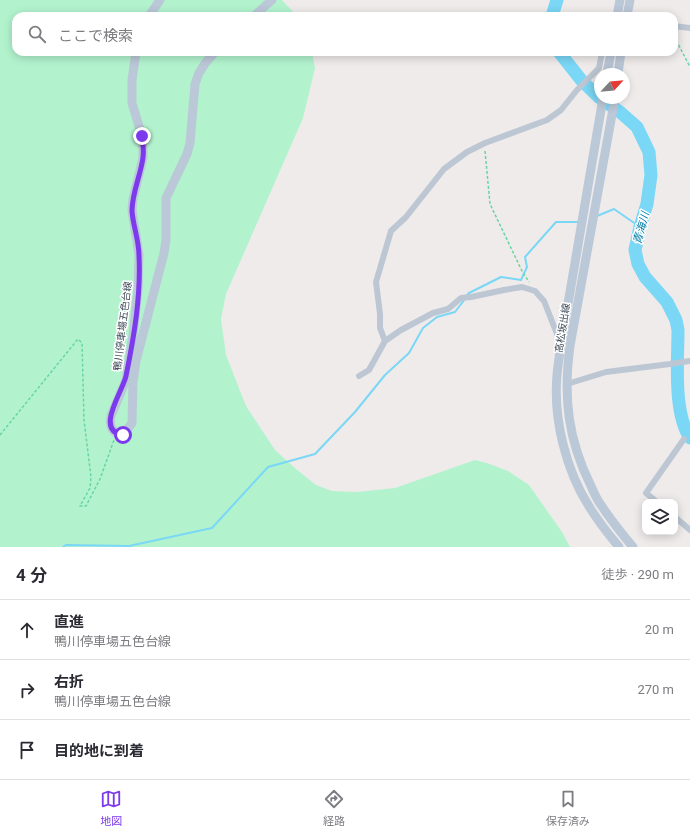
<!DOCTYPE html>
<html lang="ja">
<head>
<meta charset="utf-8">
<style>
  :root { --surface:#fff; --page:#f7f7f7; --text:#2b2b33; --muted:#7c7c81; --line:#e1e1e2; --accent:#7c3aed }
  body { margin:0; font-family:Roboto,"Noto Sans JP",sans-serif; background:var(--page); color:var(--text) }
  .controls { position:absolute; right:12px; bottom:12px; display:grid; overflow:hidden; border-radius:8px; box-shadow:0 2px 10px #0003 }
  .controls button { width:36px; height:36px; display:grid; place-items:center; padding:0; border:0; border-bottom:1px solid var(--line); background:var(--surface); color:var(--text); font:20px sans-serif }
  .compass { position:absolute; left:594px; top:68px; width:36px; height:36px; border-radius:50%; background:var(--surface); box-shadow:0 2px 10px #0003; rotate:64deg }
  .stop { position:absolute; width:12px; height:12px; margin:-9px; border:3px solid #7c3aed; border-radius:50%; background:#fff }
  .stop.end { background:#7c3aed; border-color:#fff; box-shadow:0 1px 4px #0008 }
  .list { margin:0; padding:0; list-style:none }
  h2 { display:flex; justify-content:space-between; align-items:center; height:52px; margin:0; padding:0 16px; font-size:17px }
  h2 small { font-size:13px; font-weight:400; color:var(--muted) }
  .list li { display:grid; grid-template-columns:26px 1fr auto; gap:12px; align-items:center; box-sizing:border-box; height:60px; padding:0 16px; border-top:1px solid var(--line) }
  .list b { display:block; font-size:15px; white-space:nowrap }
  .list p { margin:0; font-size:13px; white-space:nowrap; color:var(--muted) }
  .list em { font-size:13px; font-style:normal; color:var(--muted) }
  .icon { flex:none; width:22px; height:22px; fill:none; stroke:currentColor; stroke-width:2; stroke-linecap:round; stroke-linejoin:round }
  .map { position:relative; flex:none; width:690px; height:547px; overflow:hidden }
  .search { position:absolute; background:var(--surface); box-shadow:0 2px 10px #0003; left:12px; right:12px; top:12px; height:44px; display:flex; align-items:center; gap:10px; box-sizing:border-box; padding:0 14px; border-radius:12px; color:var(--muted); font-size:15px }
  .sheet { height:232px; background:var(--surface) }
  nav { display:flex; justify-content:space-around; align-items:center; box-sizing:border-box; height:56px; border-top:1px solid var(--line); background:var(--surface); font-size:11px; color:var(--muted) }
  nav a { display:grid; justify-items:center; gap:2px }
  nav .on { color:var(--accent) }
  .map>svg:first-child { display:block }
</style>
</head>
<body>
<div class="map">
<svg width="690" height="547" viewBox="0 0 690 547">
  <rect width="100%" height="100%" fill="#efebeb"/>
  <polygon fill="#b2f3ce" points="0,0 282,0 297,16 16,16 16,52 312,52 315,68 303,118 226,294 221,319 226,355 246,406 275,450 296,469 316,485 332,491 357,492 395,488 475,460 487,463 508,471 529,485 562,532 570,547 0,547"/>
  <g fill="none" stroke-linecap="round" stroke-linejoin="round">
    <g stroke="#7ad7f5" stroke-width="2">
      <polyline points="597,216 614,209 640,227"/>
      <polyline points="467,295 469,293 501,277 521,280 527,267 525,257 556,222 579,222"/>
      <polyline points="63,547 66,545 129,546 212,528 268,467 315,454 355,412 385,375 409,353 423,328 437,317 455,312 465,299"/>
    </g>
    <g stroke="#7ad7f5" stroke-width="13">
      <polyline points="552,16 557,0"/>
      <path d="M559,52L582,81L600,98L620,112L637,127L649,152L651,175L647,204L640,227L635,250L638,264L645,277L667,302L676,320L678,330C678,360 673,412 690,438"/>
    </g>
    <g stroke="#67d5a3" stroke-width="1.5" stroke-dasharray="3 2" stroke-linecap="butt">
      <polyline points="674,36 690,67"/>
      <polyline points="485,151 490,204 522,271 529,282"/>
      <polyline points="0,435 78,339 82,343 84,420 91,477 90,488 80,506 86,506 100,479 114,440"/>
    </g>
    <g stroke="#bcc7d3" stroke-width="6">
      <polyline points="605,16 610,15 617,16"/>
      <polyline points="674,26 690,28"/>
      <polyline points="385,341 380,328 380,314 376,282 391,231 406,217 444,169 467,152 485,143 547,120 561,110 577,90 599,68 602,52"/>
      <polyline points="359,376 369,370 385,341 401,330 433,313 448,309 461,298 471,297 504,290 522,287 535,291 544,301 557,334 562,339"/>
      <polyline points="567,384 606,372 670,364 690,361"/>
      <polyline points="657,502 646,493 684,439"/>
      <polyline points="675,517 690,530"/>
    </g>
    <g stroke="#bbc8d8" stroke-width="9">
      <polyline points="149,16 160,0"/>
      <polyline points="254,16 272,0"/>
      <polyline points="617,16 620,0"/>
      <polyline points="627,16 630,0"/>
      <path d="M136,52L132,80V103L142,136L143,147V158L133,199L132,210L139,255L138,289L133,336L126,380L111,416C109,426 112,434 123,435L132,423L133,382L136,361L164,253L166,240V198L187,154L190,143L195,84L199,73L206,62L215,52"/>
      <polyline points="607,74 611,52"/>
      <polyline points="618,74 621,52"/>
      <path d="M603,98L562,339C560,351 558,363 557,375C553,419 566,471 590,508C598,521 609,535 619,547"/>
      <path d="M615,98L570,346C563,397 568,440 591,486C594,493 597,500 601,505C611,520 622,534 633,547"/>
    </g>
  </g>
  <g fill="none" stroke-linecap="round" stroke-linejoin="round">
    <path stroke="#7c3aed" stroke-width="5" d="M123,435C94,431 123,391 126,376C134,337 141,296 139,256C139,240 133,226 132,211C132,192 141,175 143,157C144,150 143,143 142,136"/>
  </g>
  <g text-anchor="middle" stroke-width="3" stroke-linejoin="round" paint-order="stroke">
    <g font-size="10" fill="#424e5b" stroke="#fff">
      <text transform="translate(122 326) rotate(-83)" y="4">鴨川停車場五色台線</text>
      <text transform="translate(562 328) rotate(-81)" y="4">高松坂出線</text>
    </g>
    <g font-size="11" font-style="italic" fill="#017da8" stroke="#fff">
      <text transform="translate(641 228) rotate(-75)" y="4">青海川</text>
    </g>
  </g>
</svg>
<div class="controls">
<button><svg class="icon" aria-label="layers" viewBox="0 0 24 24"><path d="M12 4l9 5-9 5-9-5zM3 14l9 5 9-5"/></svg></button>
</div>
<svg class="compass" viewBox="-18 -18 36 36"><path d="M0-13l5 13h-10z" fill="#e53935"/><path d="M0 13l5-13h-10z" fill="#7c7c81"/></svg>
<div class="stop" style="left:123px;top:435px"></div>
<div class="stop end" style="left:142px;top:136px"></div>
<div class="search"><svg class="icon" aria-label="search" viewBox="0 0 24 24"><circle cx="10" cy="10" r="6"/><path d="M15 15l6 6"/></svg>ここで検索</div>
</div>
<section class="sheet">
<h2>4 分<small>徒歩 · 290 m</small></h2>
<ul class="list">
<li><svg class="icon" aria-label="ahead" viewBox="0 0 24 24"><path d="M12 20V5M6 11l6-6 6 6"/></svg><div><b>直進</b><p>鴨川停車場五色台線</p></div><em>20 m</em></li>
<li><svg class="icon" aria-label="right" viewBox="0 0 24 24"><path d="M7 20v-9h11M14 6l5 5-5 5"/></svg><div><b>右折</b><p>鴨川停車場五色台線</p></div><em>270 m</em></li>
<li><svg class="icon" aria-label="arrive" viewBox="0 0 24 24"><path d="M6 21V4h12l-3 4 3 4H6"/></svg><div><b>目的地に到着</b></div></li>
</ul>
</section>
<nav>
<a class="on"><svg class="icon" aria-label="map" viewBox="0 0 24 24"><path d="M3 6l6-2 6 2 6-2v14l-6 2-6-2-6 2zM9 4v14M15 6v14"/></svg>地図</a>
<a><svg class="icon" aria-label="directions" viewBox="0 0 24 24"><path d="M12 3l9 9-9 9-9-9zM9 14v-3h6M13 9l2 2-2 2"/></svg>経路</a>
<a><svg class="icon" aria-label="saved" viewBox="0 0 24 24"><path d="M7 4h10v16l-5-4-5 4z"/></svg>保存済み</a>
</nav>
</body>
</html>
